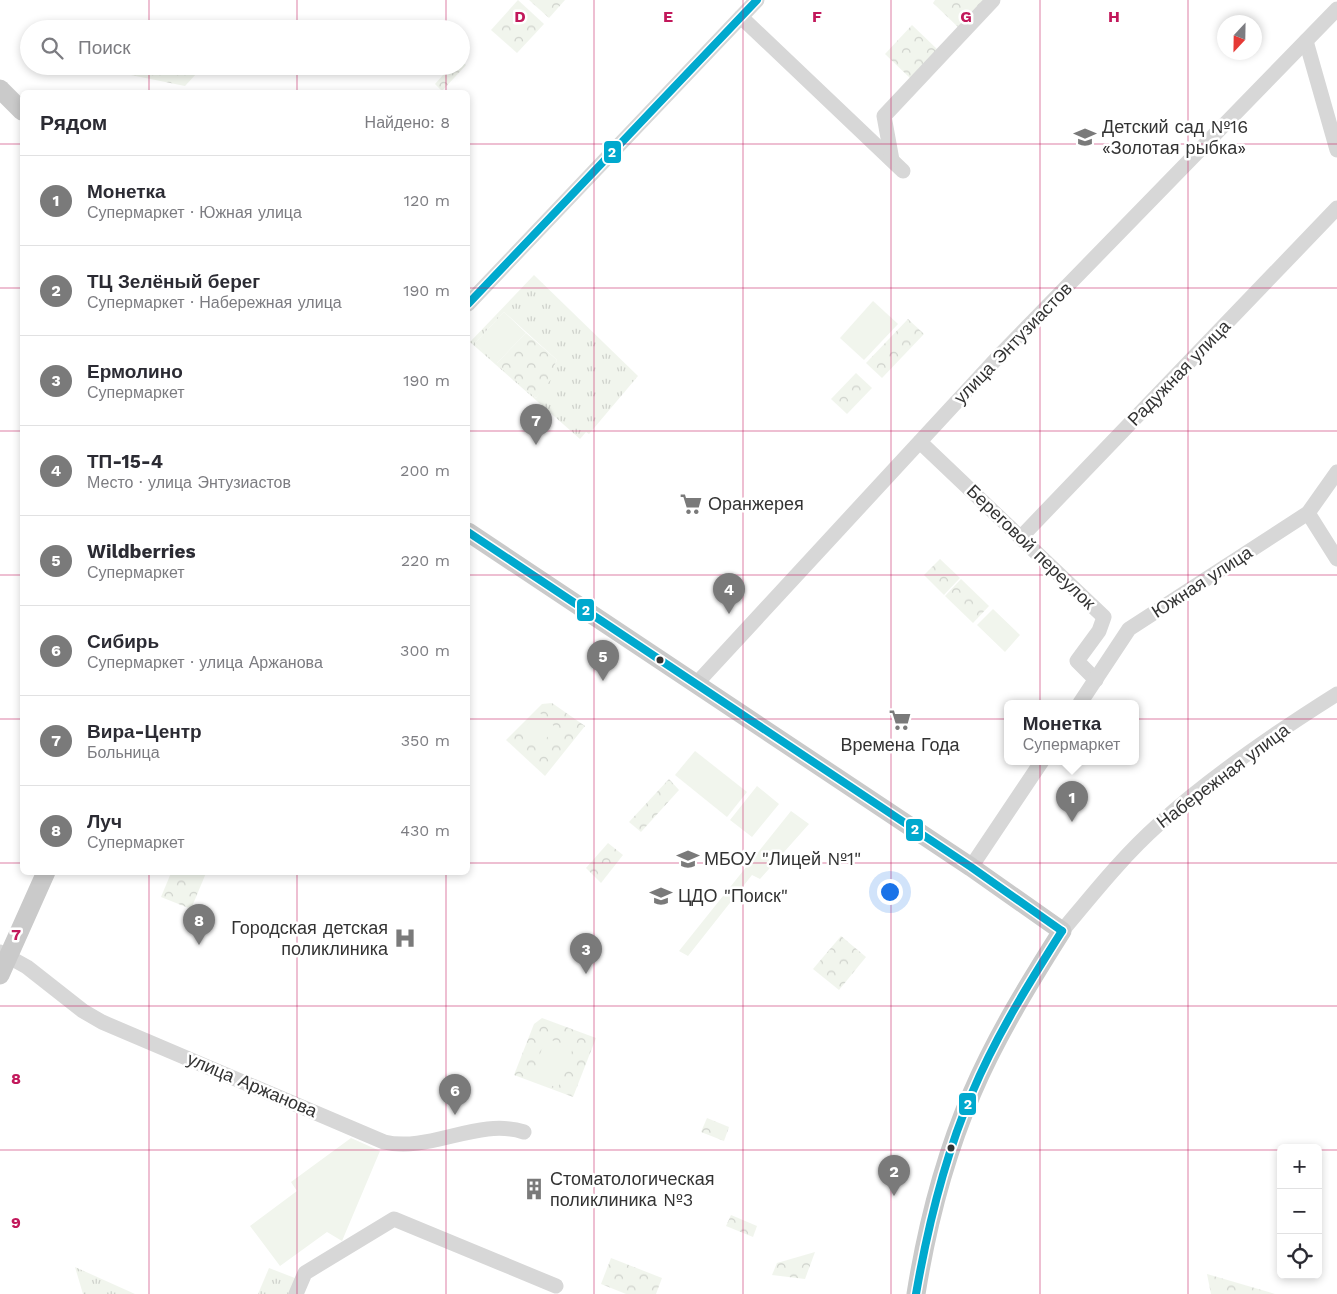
<!DOCTYPE html>
<html lang="ru">
<head>
<meta charset="utf-8">
<style>
  :root { --surface:#fff; --page:#f2f2f3; --text:#2b2b33; --muted:#7c7c81; --line:#e1e1e2; --accent:#7a7a7a }
  body { margin:0; font-family:"Work Sans",sans-serif; background:var(--page); color:var(--text) }
  .controls { position:absolute; right:15px; bottom:15px; display:grid; overflow:hidden; border-radius:8px; box-shadow:0 2px 8px #0003 }
  .controls button { width:45px; height:45px; display:grid; place-items:center; padding:0; border:0; border-bottom:1px solid var(--line); background:var(--surface); color:var(--text); font:25px sans-serif }
  .compass { position:absolute; left:1217px; top:15px; width:45px; height:45px; border-radius:50%; background:var(--surface); box-shadow:0 2px 8px #0003; rotate:202deg }
  .you { position:absolute; left:889px; top:891px; width:18px; height:18px; margin:-12px; border:4px solid #fff; border-radius:50%; background:#1a73e8; box-shadow:0 0 0 8px #1a73e833 }
  .badge { display:grid; place-items:center; width:32px; height:32px; border-radius:50%; background:var(--accent); color:#fff; font-size:16px; font-weight:700 }
  .pin { position:absolute; translate:-50% -41px; filter:drop-shadow(0 1px 2px #0008) }
  .pin::after { content:''; position:absolute; top:26px; width:18px; height:15px; background:inherit; clip-path:polygon(0 0,100% 0,50% 100%) }
  .popup { position:absolute; left:1004px; top:700px; width:135px; height:65px; box-sizing:border-box; display:grid; place-content:center; border-radius:8px; background:var(--surface); filter:drop-shadow(0 1px 4px #0005); font-size:16px; white-space:nowrap; color:var(--muted) }
  .popup b { font-size:19px; color:var(--text) }
  .popup::after { content:''; position:absolute; left:50%; top:100%; margin-left:-10px; border:10px solid transparent; border-top-color:var(--surface) }
  .list { margin:0; padding:0; list-style:none }
  h2 { display:flex; justify-content:space-between; align-items:center; height:65px; margin:0; padding:0 20px; font-size:21px }
  h2 small { font-size:16px; font-weight:400; color:var(--muted) }
  .list li { display:grid; grid-template-columns:32px 1fr auto; gap:15px; align-items:center; box-sizing:border-box; height:90px; padding:0 20px; border-top:1px solid var(--line) }
  .list b { display:block; font-size:19px; white-space:nowrap }
  .list p { margin:0; font-size:16px; white-space:nowrap; color:var(--muted) }
  .list em { font-size:16px; font-style:normal; color:var(--muted) }
  .icon { flex:none; width:28px; height:28px; fill:none; stroke:currentColor; stroke-width:2; stroke-linecap:round; stroke-linejoin:round }
  .map { position:relative; flex:none; width:1337px; height:1294px; overflow:hidden }
  .search { position:absolute; background:var(--surface); box-shadow:0 2px 8px #0003; left:20px; top:20px; width:450px; height:55px; display:flex; align-items:center; gap:12px; box-sizing:border-box; padding:0 18px; border-radius:28px; color:var(--muted); font-size:19px }
  .panel { position:absolute; background:var(--surface); box-shadow:0 2px 8px #0003; left:20px; top:90px; width:450px; height:785px; border-radius:8px }
  .map>svg:first-child { display:block }
</style>
</head>
<body>
<div class="map">
<svg width="1337" height="1294" viewBox="0 0 1337 1294">
  <defs>
    <pattern id="grass-tufts" width="24" height="20" patternUnits="userSpaceOnUse" patternTransform="scale(1.25)"><rect width="24" height="20" fill="#f1f5ed"/><path d="M3 7l-1-3M5 7V3M7 7l1-3M15 17l-1-3M17 17v-4M19 17l1-3" fill="none" stroke="#cfd2cc"/></pattern>
    <pattern id="forest-crowns" width="20" height="18" patternUnits="userSpaceOnUse" patternTransform="scale(1.25)"><rect width="20" height="18" fill="#f1f5ed"/><path d="M2 6a3 3 0 1 1 6 0M12 15a3 3 0 1 1 6 0" fill="none" stroke="#cfd2cc"/></pattern>
  </defs>
  <rect width="100%" height="100%" fill="#fff"/>
  <g fill="url(#grass-tufts)" fill-rule="evenodd">
    <path d="M534,275L638,376L589,434L586,432L580,439L470,342ZM504,312L557,360L554,366L555,370L536,398L475,343Z"/>
    <polygon points="75,1267 135,1294 83,1294"/>
    <polygon points="269,1268 300,1280 291,1294 258,1294"/>
  </g>
  <g fill="url(#forest-crowns)">
    <polygon points="518,0 544,24 517,53 491,30"/>
    <polygon points="529,0 565,0 549,18"/>
    <polygon points="935,0 985,0 959,28 933,3"/>
    <polygon points="912,25 938,50 911,79 885,54"/>
    <polygon points="461,61 466,65 442,91 435,84 451,66 461,66"/>
    <polygon points="127,66 198,66 197,73 185,86 121,73"/>
    <polygon points="908,319 924,334 882,378 866,363"/>
    <polygon points="526,333 557,360 554,366 557,372 536,398 496,364"/>
    <polygon points="856,373 872,388 847,414 831,399"/>
    <polygon points="940,559 960,578 944,595 924,575"/>
    <polygon points="961,579 989,606 973,623 945,596"/>
    <polygon points="552,703 585,726 545,776 506,740 542,704"/>
    <polygon points="669,779 679,790 641,832 629,822"/>
    <polygon points="608,843 623,855 601,883 586,868"/>
    <polygon points="171,873 206,873 191,909 161,897"/>
    <polygon points="841,936 866,957 839,990 813,969"/>
    <polygon points="542,1018 596,1038 573,1097 514,1075 534,1024"/>
    <polygon points="707,1118 729,1127 724,1141 701,1132"/>
    <polygon points="731,1215 757,1226 753,1237 726,1226"/>
    <polygon points="815,1252 805,1279 772,1275 777,1263"/>
    <polygon points="611,1258 662,1278 656,1294 626,1294 601,1284"/>
    <polygon points="1207,1274 1275,1294 1211,1294"/>
  </g>
  <g fill="#f1f5ed">
    <polygon points="873,301 898,324 864,360 840,338"/>
    <polygon points="504,312 526,333 496,364 475,343"/>
    <polygon points="993,609 1020,635 1005,652 977,625"/>
    <polygon points="539,712 556,728 540,745 523,729"/>
    <polygon points="695,751 747,792 727,817 675,775"/>
    <polygon points="757,786 779,804 752,837 730,820"/>
    <polygon points="791,811 809,824 760,879 752,875 688,956 679,951"/>
    <polygon points="546,1038 573,1048 558,1088 531,1078"/>
    <polygon points="351,1138 380,1151 342,1241 327,1232 280,1266 250,1226 297,1191 291,1182"/>
  </g>
  <g fill="none" stroke-linecap="round" stroke-linejoin="round">
    <g stroke="#d7d7d7" stroke-width="15">
      <polyline points="741,17 903,171"/>
      <polyline points="1306,41 1337,150"/>
      <polyline points="892,160 884,116 993,0"/>
      <polyline points="468,304 757,0"/>
      <polyline points="920,442 1104,617 1099,631 1077,661 1096,680"/>
      <polyline points="1308,513 1337,559"/>
      <polyline points="1021,537 1337,208"/>
      <polyline points="696,684 998,357 1337,9"/>
      <polyline points="1080,703 1129,629 1308,513 1337,472"/>
      <polyline points="971,867 1042,761"/>
      <path d="M1062,931C1093,894 1123,856 1159,824C1213,775 1275,733 1337,694"/>
      <path d="M0,952L27,967L83,1011L102,1022L384,1142C430,1153 478,1117 524,1132"/>
      <polyline points="296,1294 305,1273 394,1219 556,1286"/>
    </g>
    <g stroke="#cacaca" stroke-width="19">
      <polyline points="0,89 22,111"/>
      <path d="M468,532L971,867L1062,931C1029,983 996,1037 972,1093C944,1158 927,1225 916,1294"/>
      <polyline points="0,975 46,872"/>
    </g>
    <g stroke="#fff" stroke-width="11">
      <g id="bus-1">
        <polyline points="468,304 757,0"/>
        <polyline points="468,532 971,867 1062,931"/>
        <path d="M916,1294C928,1225 944,1158 972,1093C996,1036 1029,983 1062,931"/>
      </g>
    </g>
    <use href="#bus-1" stroke="#00a9ce" stroke-width="8"/>
  </g>
  <path fill="none" stroke="#c2185b" stroke-width="1" stroke-opacity="0.55" d="M149,0V29M297,0V29M446,0V29M594,0V1294M743,0V1294M891,0V1294M1040,0V1294M1188,0V1294M149,66V92M297,66V92M446,66V92M0,144H22M468,144H1337M0,288H22M468,288H1337M0,431H22M468,431H1337M0,575H22M468,575H1337M0,719H22M468,719H1337M0,863H22M468,863H1337M149,872V1294M297,872V1294M446,872V1294M0,1006H1337M0,1150H1281M1318,1150H1337"/>
  <defs>
    <g id="school-bare" transform="scale(1.725)"><path d="M0-5L7-2L0 1L-7-2ZM-4 1L0 2.5L4 1V4Q0 6-4 4Z" fill="#7a7a7a" stroke="#fff" stroke-width="2.5" paint-order="stroke"/></g>
    <g id="supermarket-bare" transform="scale(1.725)"><path d="M-6-5.5h2.5l.6 2H6L4.5 2H-2.5L-4.4-4H-6ZM-1.5 3.2a1.3 1.3 0 1 0 .1 0ZM3 3.2a1.3 1.3 0 1 0 .1 0Z" fill="#7a7a7a" stroke="#fff" stroke-width="2.5" paint-order="stroke"/></g>
    <g id="hospital-bare" transform="scale(1.725)"><path d="M-5-5h3v3.5h4V-5h3V5h-3V1.5h-4V5h-3Z" fill="#7a7a7a" stroke="#fff" stroke-width="2.5" paint-order="stroke"/></g>
    <g id="building-bare" transform="scale(1.725)"><path d="M-4-6H4V6H1V3H-1V6H-4ZM-2.5-4.3h1.7v1.8h-1.7ZM.8-4.3h1.7v1.8H.8ZM-2.5-1h1.7V.8h-1.7ZM.8-1h1.7V.8H.8Z" fill="#7a7a7a" stroke="#fff" stroke-width="2.5" paint-order="stroke"/></g>
  </defs>
  <g fill-rule="evenodd">
    <use href="#school-bare" x="1085" y="137"/>
    <use href="#supermarket-bare" x="691" y="504"/>
    <use href="#supermarket-bare" x="900" y="720"/>
    <use href="#school-bare" x="688" y="859"/>
    <use href="#school-bare" x="661" y="896"/>
    <use href="#hospital-bare" x="405" y="938"/>
    <use href="#building-bare" x="534" y="1189"/>
  </g>
  <g fill="#333" stroke="#fff" stroke-width="2">
    <circle cx="660" cy="660" r="4.5"/>
    <circle cx="951" cy="1148" r="4.5"/>
  </g>
  <g text-anchor="middle" stroke-width="5" stroke-linejoin="round" paint-order="stroke">
    <g font-size="18" fill="#333" stroke="#fff" text-anchor="start">
      <text x="1102" y="133">Детский сад №16<tspan x="1102" dy="21">«Золотая рыбка»</tspan></text>
      <text x="708" y="510">Оранжерея</text>
      <text x="900" y="751" text-anchor="middle">Времена Года</text>
      <text x="704" y="865">МБОУ "Лицей №1"</text>
      <text x="678" y="902">ЦДО "Поиск"</text>
      <text x="388" y="934" text-anchor="end">Городская детская<tspan x="388" dy="21">поликлиника</tspan></text>
      <text x="550" y="1185">Стоматологическая<tspan x="550" dy="21">поликлиника №3</tspan></text>
    </g>
    <g font-size="18" fill="#333" stroke="#fff">
      <text transform="translate(1013 343) rotate(-46)" y="6">улица Энтузиастов</text>
      <text transform="translate(1179 373) rotate(-46)" y="6">Радужная улица</text>
      <text transform="translate(1031 547) rotate(44)" y="6">Береговой переулок</text>
      <text transform="translate(1202 582) rotate(-33)" y="6">Южная улица</text>
      <text transform="translate(1223 776) rotate(-37)" y="6">Набережная улица</text>
      <text transform="translate(252 1085) rotate(23)" y="6">улица Аржанова</text>
    </g>
  </g>
  <g font-size="16" text-anchor="middle" font-weight="bold" fill="#c2185b" stroke="#fff" stroke-width="5" stroke-linejoin="round" paint-order="stroke">
    <text x="520" y="22">D</text>
    <text x="668" y="22">E</text>
    <text x="817" y="22">F</text>
    <text x="966" y="22">G</text>
    <text x="1114" y="22">H</text>
    <text x="16" y="940">7</text>
    <text x="16" y="1084">8</text>
    <text x="16" y="1228">9</text>
  </g>
  <g stroke="#fff" stroke-width="2">
    <rect x="603" y="140" width="19" height="24" rx="5" fill="#00a9ce"/>
    <rect x="576" y="598" width="19" height="24" rx="5" fill="#00a9ce"/>
    <rect x="905" y="818" width="19" height="24" rx="5" fill="#00a9ce"/>
    <rect x="958" y="1092" width="19" height="24" rx="5" fill="#00a9ce"/>
  </g>
  <g font-size="14" text-anchor="middle" font-weight="bold" fill="#fff">
    <text x="612" y="157">2</text>
    <text x="586" y="615">2</text>
    <text x="915" y="834">2</text>
    <text x="968" y="1109">2</text>
  </g>
</svg>
<div class="controls">
<button>+</button>
<button>−</button>
<button><svg class="icon" aria-label="locate" viewBox="0 0 24 24"><circle cx="12" cy="12" r="6"/><path d="M12 2v4M12 18v4M2 12h4M18 12h4"/></svg></button>
</div>
<svg class="compass" viewBox="-18 -18 36 36"><path d="M0-13l5 13h-10z" fill="#e53935"/><path d="M0 13l5-13h-10z" fill="#7c7c81"/></svg>
<div class="you"></div>
<div class="pin badge" style="left:1072px;top:822px">1</div>
<div class="popup"><b>Монетка</b>Супермаркет</div>
<div class="pin badge" style="left:894px;top:1196px">2</div>
<div class="pin badge" style="left:586px;top:974px">3</div>
<div class="pin badge" style="left:729px;top:614px">4</div>
<div class="pin badge" style="left:603px;top:681px">5</div>
<div class="pin badge" style="left:455px;top:1115px">6</div>
<div class="pin badge" style="left:536px;top:445px">7</div>
<div class="pin badge" style="left:199px;top:945px">8</div>
<div class="search"><svg class="icon" aria-label="search" viewBox="0 0 24 24"><circle cx="10" cy="10" r="6"/><path d="M15 15l6 6"/></svg>Поиск</div>
<section class="panel">
<h2>Рядом<small>Найдено: 8</small></h2>
<ul class="list">
<li><span class="badge">1</span><div><b>Монетка</b><p>Супермаркет · Южная улица</p></div><em>120 m</em></li>
<li><span class="badge">2</span><div><b>ТЦ Зелёный берег</b><p>Супермаркет · Набережная улица</p></div><em>190 m</em></li>
<li><span class="badge">3</span><div><b>Ермолино</b><p>Супермаркет</p></div><em>190 m</em></li>
<li><span class="badge">4</span><div><b>ТП-15-4</b><p>Место · улица Энтузиастов</p></div><em>200 m</em></li>
<li><span class="badge">5</span><div><b>Wildberries</b><p>Супермаркет</p></div><em>220 m</em></li>
<li><span class="badge">6</span><div><b>Сибирь</b><p>Супермаркет · улица Аржанова</p></div><em>300 m</em></li>
<li><span class="badge">7</span><div><b>Вира-Центр</b><p>Больница</p></div><em>350 m</em></li>
<li><span class="badge">8</span><div><b>Луч</b><p>Супермаркет</p></div><em>430 m</em></li>
</ul>
</section>
</div>
</body>
</html>
